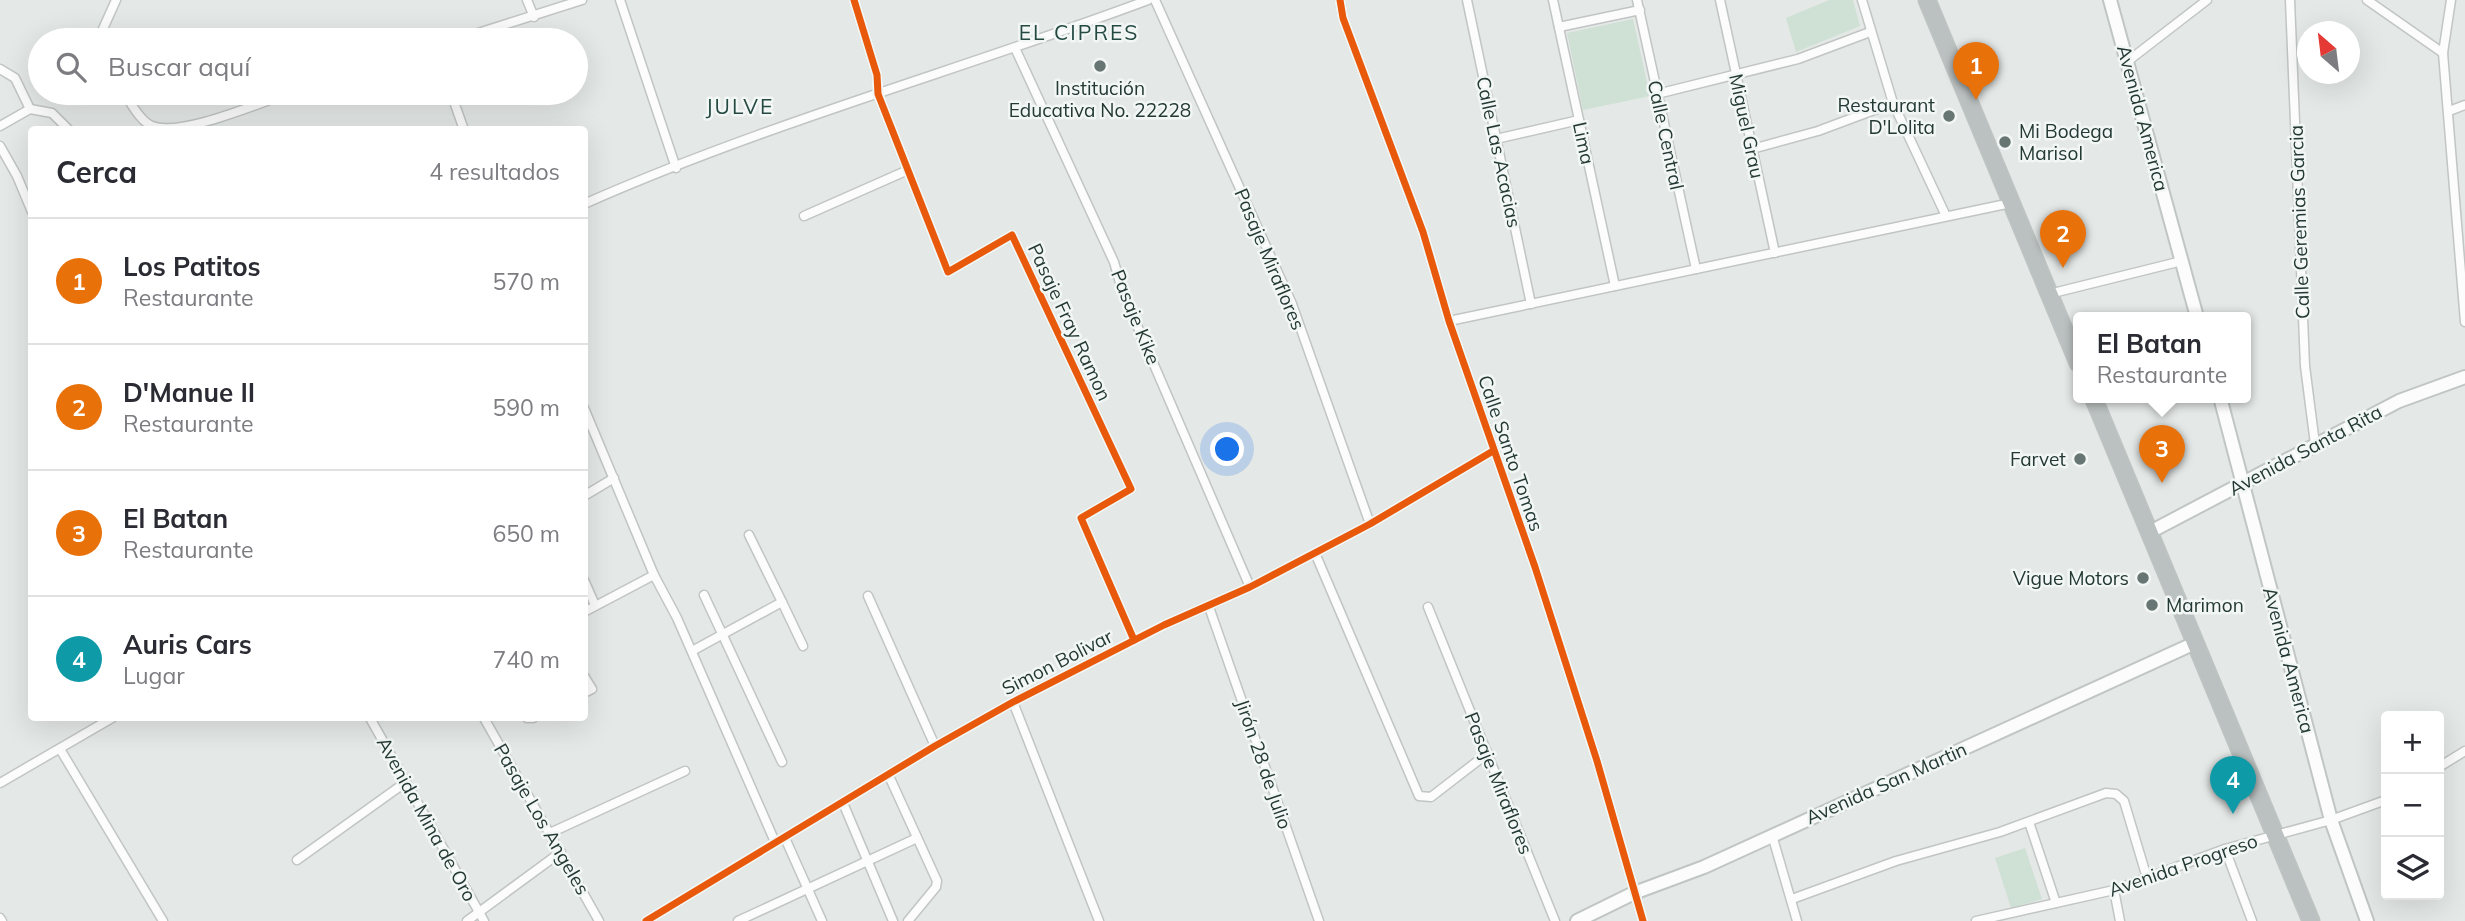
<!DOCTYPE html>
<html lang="es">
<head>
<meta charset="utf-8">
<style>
  :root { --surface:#fff; --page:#f7f7f7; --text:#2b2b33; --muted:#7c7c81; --line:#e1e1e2; --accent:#db2777 }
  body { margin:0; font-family:Mulish,sans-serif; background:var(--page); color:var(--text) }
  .controls { position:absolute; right:21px; bottom:21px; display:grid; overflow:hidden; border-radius:7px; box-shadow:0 7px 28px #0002 }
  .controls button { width:63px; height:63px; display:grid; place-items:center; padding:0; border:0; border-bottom:2px solid var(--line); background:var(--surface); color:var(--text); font:35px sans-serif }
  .compass { position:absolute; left:2297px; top:21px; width:63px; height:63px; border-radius:50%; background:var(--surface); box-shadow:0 7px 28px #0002; rotate:332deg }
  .you { position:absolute; left:1228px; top:450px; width:24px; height:24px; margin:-18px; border:5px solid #fff; border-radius:50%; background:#1a73e8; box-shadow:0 0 0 10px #1a73e833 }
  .badge { display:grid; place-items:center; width:46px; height:46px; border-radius:50%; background:var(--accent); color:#fff; font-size:23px; font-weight:700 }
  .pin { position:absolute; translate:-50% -58px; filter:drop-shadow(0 2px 4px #0008) }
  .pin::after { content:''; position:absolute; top:37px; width:24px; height:21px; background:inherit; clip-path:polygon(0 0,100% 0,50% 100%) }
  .popup { position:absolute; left:2073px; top:312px; width:178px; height:91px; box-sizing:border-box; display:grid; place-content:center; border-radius:7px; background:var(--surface); filter:drop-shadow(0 2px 5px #0005); font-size:23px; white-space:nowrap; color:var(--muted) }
  .popup b { font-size:26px; color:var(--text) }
  .popup::after { content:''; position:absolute; left:50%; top:100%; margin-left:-14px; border:14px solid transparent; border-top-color:var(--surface) }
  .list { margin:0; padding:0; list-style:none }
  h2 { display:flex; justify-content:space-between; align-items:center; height:91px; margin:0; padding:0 28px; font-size:30px }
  h2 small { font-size:23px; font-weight:400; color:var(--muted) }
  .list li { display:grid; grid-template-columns:46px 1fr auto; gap:21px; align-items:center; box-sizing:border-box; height:126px; padding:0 28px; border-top:2px solid var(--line) }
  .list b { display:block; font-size:26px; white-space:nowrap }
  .list p { margin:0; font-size:23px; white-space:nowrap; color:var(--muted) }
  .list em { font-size:23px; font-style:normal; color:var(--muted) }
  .icon { flex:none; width:38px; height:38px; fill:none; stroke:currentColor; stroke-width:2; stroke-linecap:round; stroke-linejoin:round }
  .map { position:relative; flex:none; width:2465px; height:921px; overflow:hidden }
  .search { position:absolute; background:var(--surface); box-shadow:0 7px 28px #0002; left:28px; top:28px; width:560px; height:77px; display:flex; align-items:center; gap:18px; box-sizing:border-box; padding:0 24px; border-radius:38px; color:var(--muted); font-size:26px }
  .panel { position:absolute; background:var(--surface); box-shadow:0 7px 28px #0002; left:28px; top:126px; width:560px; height:595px; border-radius:7px }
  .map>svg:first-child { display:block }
</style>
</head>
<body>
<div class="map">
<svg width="2465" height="921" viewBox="0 0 2465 921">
  <rect width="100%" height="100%" fill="#e4e8e6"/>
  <g fill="#cfe0d4">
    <polygon points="1829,0 1853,0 1860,26 1796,52 1786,18"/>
    <polygon points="1633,19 1650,96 1583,110 1567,33"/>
    <polygon points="2025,848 2042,899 2011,908 1995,858"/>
  </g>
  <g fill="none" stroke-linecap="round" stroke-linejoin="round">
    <g stroke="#c1c5c3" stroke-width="11">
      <g id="street">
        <polyline points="527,0 534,17"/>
        <polyline points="620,0 676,168"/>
        <polyline points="854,0 877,75 878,94 948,272 1012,235 1131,489 1081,518 1134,640"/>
        <polyline points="1155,0 1292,304 1370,524"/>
        <polyline points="1340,0 1343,18 1423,232 1449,321 1535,567 1597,761 1643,921"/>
        <polyline points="1467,0 1531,304"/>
        <polyline points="1553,0 1615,286"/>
        <polyline points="1637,0 1696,269"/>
        <polyline points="1720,0 1775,253"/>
        <polyline points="1862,0 1893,103 1946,216"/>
        <polyline points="2290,0 2305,366 2315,444"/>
        <polyline points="2367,0 2443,53"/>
        <polyline points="2451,0 2443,53 2465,322"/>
        <polyline points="1559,27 1640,10"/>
        <polyline points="98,40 116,0"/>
        <polyline points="456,40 582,0"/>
        <polyline points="1015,48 1114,262 1123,293 1250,587"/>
        <polyline points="2128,61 2207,0"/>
        <polyline points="0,69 15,78 30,109"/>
        <path d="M124,93C131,103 140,121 152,126C181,137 259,103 289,93"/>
        <polyline points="451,93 464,130"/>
        <polyline points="1657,94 1798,59 1870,32"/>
        <polyline points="30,109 52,113 69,130"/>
        <polyline points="2449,111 2465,105"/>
        <polyline points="0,126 30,109"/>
        <polyline points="1496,139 1579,120"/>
        <polyline points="0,146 17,176 32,212"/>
        <polyline points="1752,149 1818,131 1893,103"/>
        <path d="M584,204C767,123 961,70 1148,0"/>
        <polyline points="804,216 908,170"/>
        <polyline points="2049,294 2182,261"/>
        <polyline points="1449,321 2011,203"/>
        <polyline points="584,408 654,575 677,618 775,842"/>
        <polyline points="584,496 614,478"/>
        <polyline points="1315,553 1419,796 1431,797 1488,753"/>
        <polyline points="584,580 595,605"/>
        <polyline points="704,595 782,762"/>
        <polyline points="868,596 935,746"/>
        <polyline points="782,602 803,646"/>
        <polyline points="1209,607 1319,921"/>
        <polyline points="1428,607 1555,921"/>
        <polyline points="584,612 654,575"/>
        <polyline points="692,651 782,602 749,535"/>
        <polyline points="584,676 592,689 584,693"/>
        <polyline points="1013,702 1099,921"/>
        <polyline points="370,718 484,921"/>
        <polyline points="484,718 599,921"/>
        <polyline points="527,718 533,718"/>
        <polyline points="60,749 163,921"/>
        <polyline points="2439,767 2465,751"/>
        <polyline points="889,776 937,881 936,887 908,921"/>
        <polyline points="0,783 112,718"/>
        <polyline points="843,803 893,921"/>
        <polyline points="2029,822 2056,903"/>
        <polyline points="550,833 685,771"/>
        <polyline points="1772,835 1797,921"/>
        <polyline points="785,838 822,921"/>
        <polyline points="2225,849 2252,921"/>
        <polyline points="297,860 406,782"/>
        <polyline points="2114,890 2120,921"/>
        <polyline points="1792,899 1896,861 2000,832 2106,793 2116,794 2124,801 2147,878"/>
        <polyline points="0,918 2,921"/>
        <polyline points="467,921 561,852"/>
        <polyline points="646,921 935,746 1013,702 1164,625 1250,587 1370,524 1493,451"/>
        <polyline points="738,921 917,838"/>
        <polyline points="1976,921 2114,890 2225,849 2331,820 2386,800"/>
      </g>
    </g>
    <g stroke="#c0c6c4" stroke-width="16">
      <g id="secondary">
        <polyline points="2110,0 2197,317"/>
        <polyline points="2220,397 2331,820 2367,921"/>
        <polyline points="2150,532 2399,401 2465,377"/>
        <polyline points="1577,921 1634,893 1704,867 2195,643"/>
      </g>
    </g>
    <g stroke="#bdc4c2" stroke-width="19">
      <g id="highway">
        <polyline points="1927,0 2078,363"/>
        <polyline points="2093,397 2311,921"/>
      </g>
    </g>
    <use href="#street" stroke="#fbfcfb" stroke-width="8"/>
    <use href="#secondary" stroke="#fbfcfb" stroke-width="12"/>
    <use href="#highway" stroke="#bbc1c0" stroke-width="16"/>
    <g stroke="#f2f7f5" stroke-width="11">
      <g id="cycleway">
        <polyline points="854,0 877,75 878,94 948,272 1012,235 1131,489 1081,518 1134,640"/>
        <polyline points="1340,0 1343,18 1423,232 1449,321 1535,567 1597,761 1643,921"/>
        <polyline points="646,921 935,746 1013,702 1164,625 1250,587 1370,524 1493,451"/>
      </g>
    </g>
    <use href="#cycleway" stroke="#e8590c" stroke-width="7"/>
  </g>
  <g fill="#677672" stroke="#f2f7f5" stroke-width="2.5">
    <circle cx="1100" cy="66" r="7"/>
    <circle cx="1949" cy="116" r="7"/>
    <circle cx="2005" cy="142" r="7"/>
    <circle cx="2080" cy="459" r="7"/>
    <circle cx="2143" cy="578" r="7"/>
    <circle cx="2152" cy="605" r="7"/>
  </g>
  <g text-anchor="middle" stroke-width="5" stroke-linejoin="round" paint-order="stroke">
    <g font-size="19" fill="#243934" stroke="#f2f7f5" text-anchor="end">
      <text x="1100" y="95" text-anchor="middle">Institución<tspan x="1100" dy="22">Educativa No. 22228</tspan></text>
      <text x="1935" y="112">Restaurant<tspan x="1935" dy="22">D'Lolita</tspan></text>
      <text x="2019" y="138" text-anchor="start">Mi Bodega<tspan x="2019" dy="22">Marisol</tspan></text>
      <text x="2066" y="466">Farvet</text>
      <text x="2129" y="585">Vigue Motors</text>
      <text x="2166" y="612" text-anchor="start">Marimon</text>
    </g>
    <g font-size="19" fill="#243934" stroke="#f2f7f5">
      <text transform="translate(2143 118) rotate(75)" y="7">Avenida America</text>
      <text transform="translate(1747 126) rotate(78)" y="7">Miguel Grau</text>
      <text transform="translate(1666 135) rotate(78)" y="7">Calle Central</text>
      <text transform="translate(1584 143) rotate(78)" y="7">Lima</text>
      <text transform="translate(1499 152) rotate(78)" y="7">Calle Las Acacias</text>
      <text transform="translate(2299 222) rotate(-92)" y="7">Calle Geremias Garcia</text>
      <text transform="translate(1270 259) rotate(67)" y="7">Pasaje Miraflores</text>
      <text transform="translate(1136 317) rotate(68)" y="7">Pasaje Kike</text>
      <text transform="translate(1070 322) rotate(65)" y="7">Pasaje Fray Ramon</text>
      <text transform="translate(2305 450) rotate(-28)" y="7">Avenida Santa Rita</text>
      <text transform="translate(1511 453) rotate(71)" y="7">Calle Santo Tomas</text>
      <text transform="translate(2289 660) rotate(75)" y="7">Avenida America</text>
      <text transform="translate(1057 662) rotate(-27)" y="7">Simon Bolivar</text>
      <text transform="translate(1264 764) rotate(71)" y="7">Jirón 28 de Julio</text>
      <text transform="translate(1499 783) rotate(68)" y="7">Pasaje Miraflores</text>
      <text transform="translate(1886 783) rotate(-24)" y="7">Avenida San Martin</text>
      <text transform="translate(427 819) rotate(61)" y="7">Avenida Mina de Oro</text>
      <text transform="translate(542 819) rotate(60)" y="7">Pasaje Los Angeles</text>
      <text transform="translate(2183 865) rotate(-19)" y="7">Avenida Progreso</text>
    </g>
    <g font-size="21" letter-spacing="2" fill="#234941" stroke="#f2f7f5">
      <text x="1079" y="40">EL CIPRES</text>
      <text x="740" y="114">JULVE</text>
    </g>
  </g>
</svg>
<div class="controls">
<button>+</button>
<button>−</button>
<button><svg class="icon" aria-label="layers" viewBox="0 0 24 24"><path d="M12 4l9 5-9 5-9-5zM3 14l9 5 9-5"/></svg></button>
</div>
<svg class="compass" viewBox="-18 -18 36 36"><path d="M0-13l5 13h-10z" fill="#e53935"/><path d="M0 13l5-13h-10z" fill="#7c7c81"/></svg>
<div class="you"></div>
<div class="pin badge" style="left:1976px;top:100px;background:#e8710a">1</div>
<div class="pin badge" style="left:2063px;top:268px;background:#e8710a">2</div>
<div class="pin badge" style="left:2162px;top:483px;background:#e8710a">3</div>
<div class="popup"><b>El Batan</b>Restaurante</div>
<div class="pin badge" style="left:2233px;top:814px;background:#0f9aa8">4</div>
<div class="search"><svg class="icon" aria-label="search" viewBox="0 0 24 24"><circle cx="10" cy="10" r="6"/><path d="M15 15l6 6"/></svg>Buscar aquí</div>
<section class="panel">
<h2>Cerca<small>4 resultados</small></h2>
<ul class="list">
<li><span class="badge" style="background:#e8710a">1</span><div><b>Los Patitos</b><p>Restaurante</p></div><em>570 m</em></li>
<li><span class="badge" style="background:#e8710a">2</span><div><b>D'Manue II</b><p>Restaurante</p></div><em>590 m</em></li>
<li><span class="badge" style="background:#e8710a">3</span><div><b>El Batan</b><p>Restaurante</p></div><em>650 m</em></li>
<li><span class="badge" style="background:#0f9aa8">4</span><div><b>Auris Cars</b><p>Lugar</p></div><em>740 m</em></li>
</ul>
</section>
</div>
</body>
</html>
